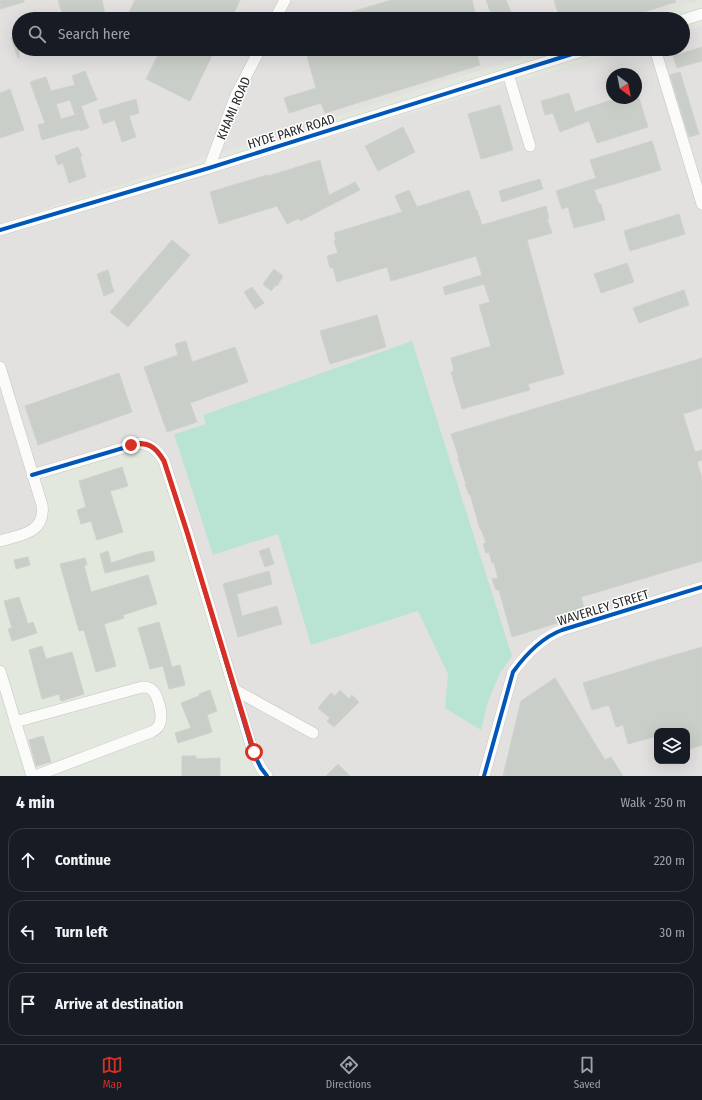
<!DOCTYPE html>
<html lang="en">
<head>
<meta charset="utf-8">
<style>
  :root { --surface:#171b24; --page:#20242c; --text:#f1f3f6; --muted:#9ea1a6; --line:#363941; --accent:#d93025 }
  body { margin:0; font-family:"Fira Sans Condensed",sans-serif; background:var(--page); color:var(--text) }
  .controls { position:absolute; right:12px; bottom:12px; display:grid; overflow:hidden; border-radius:8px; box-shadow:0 4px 16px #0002 }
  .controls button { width:36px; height:36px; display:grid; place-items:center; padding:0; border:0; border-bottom:1px solid var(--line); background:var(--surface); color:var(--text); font:20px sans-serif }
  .compass { position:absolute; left:606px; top:68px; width:36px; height:36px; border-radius:50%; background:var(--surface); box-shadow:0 4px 16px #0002; rotate:148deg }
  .stop { position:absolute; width:12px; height:12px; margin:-9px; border:3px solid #d93025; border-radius:50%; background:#fff }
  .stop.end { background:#d93025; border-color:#fff; box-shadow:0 1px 4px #0008 }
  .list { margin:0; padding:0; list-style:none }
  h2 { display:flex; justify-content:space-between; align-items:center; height:52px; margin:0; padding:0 16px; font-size:17px }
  h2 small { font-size:13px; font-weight:400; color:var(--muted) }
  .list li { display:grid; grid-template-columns:26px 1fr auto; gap:12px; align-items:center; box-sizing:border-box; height:64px; margin:0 8px 8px; padding:0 8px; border:1px solid var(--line); border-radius:16px }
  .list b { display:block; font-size:15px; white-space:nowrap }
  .list em { font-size:13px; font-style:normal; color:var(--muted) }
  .icon { flex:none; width:22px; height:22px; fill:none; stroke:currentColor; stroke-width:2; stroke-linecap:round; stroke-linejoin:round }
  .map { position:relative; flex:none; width:702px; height:776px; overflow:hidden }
  .search { position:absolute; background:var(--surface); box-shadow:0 4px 16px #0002; left:12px; right:12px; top:12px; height:44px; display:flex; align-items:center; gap:10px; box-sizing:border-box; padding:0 14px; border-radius:22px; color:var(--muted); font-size:15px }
  .sheet { height:268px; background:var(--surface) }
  nav { display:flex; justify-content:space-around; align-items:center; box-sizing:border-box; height:56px; border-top:1px solid var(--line); background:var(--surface); font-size:11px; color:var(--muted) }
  nav a { display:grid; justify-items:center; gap:2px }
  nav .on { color:var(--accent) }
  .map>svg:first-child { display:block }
</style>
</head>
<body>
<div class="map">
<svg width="702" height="776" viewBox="0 0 702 776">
  <rect width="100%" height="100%" fill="#e2e8de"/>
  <g fill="#e3e1e0" fill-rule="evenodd">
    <polygon points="0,0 701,0 641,19 19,19 19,49 547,49 0,223"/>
    <path d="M702,26V776H272L256,750L166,460L146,440L30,474L40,505L37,525L0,539V237L626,49H683V32ZM612,74H636V98H612ZM657,731H687V761H657Z"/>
  </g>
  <polygon fill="#b9e4d4" points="412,341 512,656 500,673 488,702 481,730 445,708 448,674 418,611 311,645 278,534 213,555 174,434 206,424 203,415"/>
  <g fill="#cacec8" stroke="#cdd2cb" fill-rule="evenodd">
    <polygon points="0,0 24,0 24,2 0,9"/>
    <polygon points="58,0 102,0 106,19 64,19"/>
    <polygon points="135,0 240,0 231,19 126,19"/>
    <polygon points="391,0 472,0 477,19 335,19 335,17"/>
    <polygon points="486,0 506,0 514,19 493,19"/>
    <polygon points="554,0 675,0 676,2 621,19 560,19"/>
    <polygon points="19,35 19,58 18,58 11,38"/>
    <polygon points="702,47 702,61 677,68 673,56"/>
    <polygon points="161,49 215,49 190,101 146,79"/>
    <polygon points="305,49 475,49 480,65 325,113 321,103 289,113 284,98 316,88"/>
    <path d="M85,71L97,100L81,106L89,128L80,131V129L42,140L38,125L45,123L30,82L46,77L51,91L75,85L72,76ZM70,100L75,115L61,119L56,104Z"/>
    <polygon points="680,72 699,134 689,137 670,75"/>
    <polygon points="10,89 24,130 0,138 0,93"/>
    <polygon points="569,93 575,112 618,98 639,98 648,127 597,143 589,121 560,132 553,113 545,115 541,101"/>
    <polygon points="136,99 139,113 129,116 136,137 122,142 115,120 103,124 99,110"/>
    <polygon points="500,105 513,150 481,159 468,114"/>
    <polygon points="403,127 415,152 378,171 365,146"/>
    <polygon points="652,141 661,170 594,190 599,204 601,204 605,220 574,228 568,207 562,209 556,191 596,178 590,160"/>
    <polygon points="78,147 82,156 80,157 86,177 69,183 63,163 58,165 55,156"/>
    <polygon points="320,160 329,195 355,182 360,190 300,221 299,218 287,224 277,206 219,224 210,192 267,175 268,176"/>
    <polygon points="540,179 543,189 502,202 499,191"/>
    <polygon points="409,190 417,207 469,190 476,210 477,210 482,225 546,206 549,219 547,219 552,233 527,240 564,374 528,384 530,390 462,409 451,372 454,371 451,358 491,346 479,305 490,302 484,284 445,295 443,287 482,275 476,256 391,281 387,267 337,282 333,268 330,268 327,256 338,253 334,241 336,240 334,233 402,212 395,196"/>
    <polygon points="679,214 685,234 630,251 624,231"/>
    <polygon points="172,240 190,255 128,327 110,312"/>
    <polygon points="627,263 634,282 601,293 594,274"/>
    <polygon points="274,269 283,276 277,286 276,285 271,291 263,284"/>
    <polygon points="108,270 111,279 110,279 114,292 104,296 97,274"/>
    <polygon points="252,287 264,303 255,309 244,292"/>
    <polygon points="684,290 689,305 639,323 633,308"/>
    <polygon points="377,315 386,347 330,364 320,331"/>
    <polygon points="186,341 192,362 235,347 248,382 190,403 197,422 167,432 144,367 178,355 175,344"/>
    <polygon points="702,358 702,408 683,414 695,452 702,450 702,460 697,462 702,478 702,561 581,597 586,614 512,637 499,590 496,590 492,579 498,578 494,563 492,563 489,552 486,553 483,544 486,543 481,529 480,529 470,494 469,495 465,484 466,484 458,459 459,458 451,434"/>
    <polygon points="119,373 132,412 38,445 25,406"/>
    <polygon points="122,467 128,486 110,491 123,532 97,540 91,521 81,524 77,510 86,507 79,481"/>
    <polygon points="269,548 274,564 265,567 259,551"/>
    <polygon points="108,551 111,563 142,553 153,551 155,561 105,573 100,554"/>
    <polygon points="28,557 30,565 16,569 14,560"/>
    <polygon points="85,558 87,565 84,565 91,592 148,575 157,604 123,615 124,618 104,624 116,666 96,672 84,630 79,631 60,564"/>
    <polygon points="269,571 272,584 237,594 242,616 277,606 282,624 238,637 223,584"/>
    <polygon points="19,597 28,624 33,622 37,633 12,641 8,629 12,628 4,601"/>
    <polygon points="159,622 172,667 180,665 185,685 169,689 163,666 150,669 138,628"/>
    <polygon points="42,646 46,659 72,652 84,694 61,701 59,694 42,699 29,650"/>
    <polygon points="702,647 702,745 687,750 687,731 657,731 657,736 628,744 623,725 616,727 609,705 592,710 583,683 664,658"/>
    <polygon points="555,678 605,760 611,757 623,776 503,776 521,701"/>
    <polygon points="210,690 217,711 207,715 212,732 178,743 175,733 191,728 181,703 199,696 199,694"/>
    <polygon points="340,690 349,699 352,695 359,702 334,727 327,721 330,718 318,708 331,693 335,696"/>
    <polygon points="43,736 51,762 36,766 29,740"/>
    <polygon points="182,756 196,756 196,759 220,758 220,776 182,776"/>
    <polygon points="338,764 350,776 326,776"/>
  </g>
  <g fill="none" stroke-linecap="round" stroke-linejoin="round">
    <g stroke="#c5c5c4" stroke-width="12">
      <g id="minor">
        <polyline points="275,19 285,0"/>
        <polyline points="683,20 702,14"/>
        <polyline points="655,49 702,204"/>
        <polyline points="508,74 530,146"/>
        <polyline points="209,168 236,95 260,49"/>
        <polyline points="0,230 209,168 588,49"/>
        <path d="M0,367L42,505C46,533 20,535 0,541"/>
        <path d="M32,475L140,443C152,445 157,450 164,461L187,532L253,752L261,768L267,776"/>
        <polyline points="0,671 32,776"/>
        <polyline points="235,690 313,733"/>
        <path d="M15,722L142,687C145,687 148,687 151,689C158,694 163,715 160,723C159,727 155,730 151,732L35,776"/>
        <path d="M484,776L513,672C526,654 541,638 562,630L702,587"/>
      </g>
    </g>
    <use href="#minor" stroke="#fbfcfa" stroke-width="11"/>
    <g stroke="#fff" stroke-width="6">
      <g id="cycleway">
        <polyline points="0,230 209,168 588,49"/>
        <path d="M32,475L140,443C152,445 157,450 164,461L187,532L253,752L261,768L267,776"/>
        <path d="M484,776L513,672C526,654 541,638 562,630L702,587"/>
      </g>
    </g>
    <use href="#cycleway" stroke="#0057b8" stroke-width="4"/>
  </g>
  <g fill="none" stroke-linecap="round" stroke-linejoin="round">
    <path stroke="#d93025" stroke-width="5" d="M131,445C148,441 155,446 164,461L187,532L254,752"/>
  </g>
  <g text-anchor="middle" stroke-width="3" stroke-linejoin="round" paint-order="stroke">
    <g font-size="13" fill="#292929" stroke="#fff">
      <text transform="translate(233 108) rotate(-67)" y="5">KHAMI ROAD</text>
      <text transform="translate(291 131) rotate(-17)" y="5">HYDE PARK ROAD</text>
      <text transform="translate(603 607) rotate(-17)" y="5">WAVERLEY STREET</text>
    </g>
  </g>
</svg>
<div class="controls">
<button><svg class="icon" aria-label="layers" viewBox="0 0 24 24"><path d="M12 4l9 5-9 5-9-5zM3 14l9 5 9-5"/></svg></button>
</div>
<svg class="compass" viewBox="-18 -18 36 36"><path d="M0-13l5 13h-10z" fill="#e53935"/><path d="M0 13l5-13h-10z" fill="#9ea1a6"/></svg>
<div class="stop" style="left:254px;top:752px"></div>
<div class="stop end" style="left:131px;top:445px"></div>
<div class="search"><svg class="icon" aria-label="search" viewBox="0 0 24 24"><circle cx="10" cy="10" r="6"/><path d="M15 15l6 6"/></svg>Search here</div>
</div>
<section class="sheet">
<h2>4 min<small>Walk · 250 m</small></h2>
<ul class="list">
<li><svg class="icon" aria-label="ahead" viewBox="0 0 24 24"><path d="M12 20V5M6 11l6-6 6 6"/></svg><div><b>Continue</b></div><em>220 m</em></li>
<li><svg class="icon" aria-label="left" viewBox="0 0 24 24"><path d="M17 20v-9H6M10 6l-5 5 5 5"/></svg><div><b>Turn left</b></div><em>30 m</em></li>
<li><svg class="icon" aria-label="arrive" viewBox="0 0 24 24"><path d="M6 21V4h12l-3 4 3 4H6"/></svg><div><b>Arrive at destination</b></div></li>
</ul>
</section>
<nav>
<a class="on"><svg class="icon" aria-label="map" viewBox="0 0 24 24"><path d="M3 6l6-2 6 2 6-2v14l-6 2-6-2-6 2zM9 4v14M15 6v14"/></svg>Map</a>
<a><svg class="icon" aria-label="directions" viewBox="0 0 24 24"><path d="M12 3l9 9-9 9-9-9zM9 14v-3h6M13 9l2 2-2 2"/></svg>Directions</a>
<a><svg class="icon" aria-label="saved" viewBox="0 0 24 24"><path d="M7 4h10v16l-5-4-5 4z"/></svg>Saved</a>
</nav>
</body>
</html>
